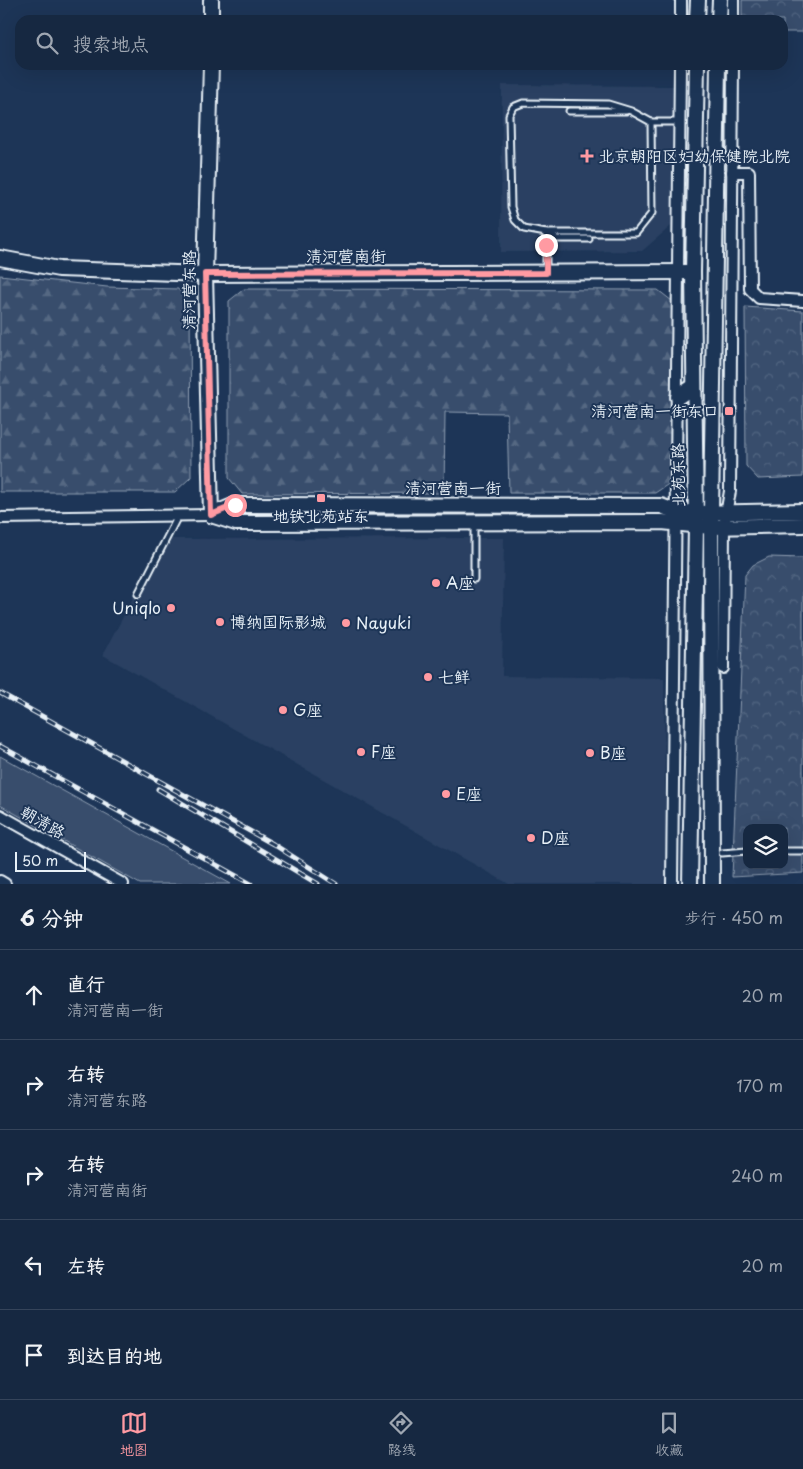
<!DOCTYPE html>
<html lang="zh">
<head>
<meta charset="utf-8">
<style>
  :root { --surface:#162841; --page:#23344c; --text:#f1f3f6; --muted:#9ea6b1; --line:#35445a; --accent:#ff9aa2 }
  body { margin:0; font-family:"Playpen Sans","LXGW WenKai TC",sans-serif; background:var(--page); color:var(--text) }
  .controls { position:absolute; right:15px; bottom:15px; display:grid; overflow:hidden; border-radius:10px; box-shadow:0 5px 20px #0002 }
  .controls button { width:45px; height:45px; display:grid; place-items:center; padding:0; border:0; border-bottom:1px solid var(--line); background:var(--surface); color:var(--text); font:25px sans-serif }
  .scale { position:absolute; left:15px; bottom:12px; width:71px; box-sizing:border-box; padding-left:5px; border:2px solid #e8f1f8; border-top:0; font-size:14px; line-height:18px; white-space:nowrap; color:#e8f1f8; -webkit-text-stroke:4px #1d3557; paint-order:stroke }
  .stop { position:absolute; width:15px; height:15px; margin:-11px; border:4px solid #ff9aa2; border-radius:50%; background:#fff }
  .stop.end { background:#ff9aa2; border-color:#fff; box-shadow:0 1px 5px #0008 }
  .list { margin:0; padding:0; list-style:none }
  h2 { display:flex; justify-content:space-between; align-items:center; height:65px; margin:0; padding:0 20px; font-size:21px }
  h2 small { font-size:16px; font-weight:400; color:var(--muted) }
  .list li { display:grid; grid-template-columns:32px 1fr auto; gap:15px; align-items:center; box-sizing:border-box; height:90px; padding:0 20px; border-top:1px solid var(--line) }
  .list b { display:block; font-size:19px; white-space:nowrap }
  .list p { margin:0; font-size:16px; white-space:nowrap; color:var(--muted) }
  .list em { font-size:16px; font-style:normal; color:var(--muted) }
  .icon { flex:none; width:28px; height:28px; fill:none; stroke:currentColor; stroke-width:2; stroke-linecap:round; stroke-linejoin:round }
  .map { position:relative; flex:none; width:803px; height:884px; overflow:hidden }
  .search { position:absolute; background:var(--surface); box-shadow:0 5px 20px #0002; left:15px; right:15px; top:15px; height:55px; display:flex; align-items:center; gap:12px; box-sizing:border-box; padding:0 18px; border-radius:15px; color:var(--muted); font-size:19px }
  .sheet { height:515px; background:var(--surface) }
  nav { display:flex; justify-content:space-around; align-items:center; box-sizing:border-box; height:70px; border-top:1px solid var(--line); background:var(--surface); font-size:14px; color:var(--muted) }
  nav a { display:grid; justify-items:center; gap:2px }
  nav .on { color:var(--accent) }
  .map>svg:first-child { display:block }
</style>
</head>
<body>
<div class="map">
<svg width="803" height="884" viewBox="0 0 803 884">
  <defs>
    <pattern id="forest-firs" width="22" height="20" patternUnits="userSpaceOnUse" patternTransform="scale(1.25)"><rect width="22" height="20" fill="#374d6c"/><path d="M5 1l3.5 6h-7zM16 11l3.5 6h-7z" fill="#546782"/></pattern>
    <pattern id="park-crowns" width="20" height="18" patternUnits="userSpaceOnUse" patternTransform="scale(1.25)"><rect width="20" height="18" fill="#374d6c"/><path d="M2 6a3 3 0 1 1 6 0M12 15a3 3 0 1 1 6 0" fill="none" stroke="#546782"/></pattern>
  </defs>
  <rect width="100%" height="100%" fill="#1d3557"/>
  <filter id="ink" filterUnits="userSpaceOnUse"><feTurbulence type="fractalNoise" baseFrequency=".02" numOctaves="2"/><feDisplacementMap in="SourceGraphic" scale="10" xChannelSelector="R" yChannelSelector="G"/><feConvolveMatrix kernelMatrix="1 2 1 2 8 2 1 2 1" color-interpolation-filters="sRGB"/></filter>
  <g filter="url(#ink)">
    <g fill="#2a4162">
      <polygon points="502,85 673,86 671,226 642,251 501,252"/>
      <polygon points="504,538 502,676 664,678 666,884 509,884 103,655 164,539"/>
    </g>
    <polygon fill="#374d6c" stroke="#909fb2" points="0,756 231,884 140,884 0,805"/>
    <g fill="url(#forest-firs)" stroke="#909fb2">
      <polygon points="0,275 107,287 178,289 190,303 191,477 175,492 0,492"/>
      <polygon points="244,289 658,290 672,301 670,483 655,493 509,493 507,413 445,412 444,493 242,494 229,478 229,301"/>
    </g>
    <g fill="url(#park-crowns)" stroke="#909fb2" fill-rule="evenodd">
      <polygon points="742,0 803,0 803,32 783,32 783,20 742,20"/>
      <polygon points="745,307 803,311 803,477 758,479 746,466"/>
      <path d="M769,557L803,558V873L732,877L745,575L753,565ZM747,828H784V865H747Z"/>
    </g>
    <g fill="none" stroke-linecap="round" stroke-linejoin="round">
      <g stroke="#e8f1f8" stroke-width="9">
        <g id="lane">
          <polyline points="569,111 626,111"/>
          <polyline points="651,122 680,122"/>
          <polyline points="546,233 636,233 652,213 651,122 631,111 608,104 523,103 513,107 509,115 511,207 515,220 524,229 546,233 557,239 589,239"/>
          <polyline points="546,272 546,233"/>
          <polyline points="474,579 474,524"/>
          <polyline points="138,594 178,516"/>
          <polyline points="784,851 803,851"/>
          <polyline points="722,853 747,851"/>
        </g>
      </g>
      <g stroke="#e8f1f8" stroke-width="14">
        <g id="street">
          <polyline points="681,20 681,0"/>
          <polyline points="733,20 733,0"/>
          <polyline points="732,172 749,172 750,289 759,298 803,301"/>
          <polyline points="0,518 211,515"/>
          <polyline points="723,668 724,527 730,491 733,65"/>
          <polyline points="0,815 123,884"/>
          <polyline points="0,881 5,884"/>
          <polyline points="672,884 680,65"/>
        </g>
      </g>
      <g stroke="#e8f1f8" stroke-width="18">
        <g id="secondary">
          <polyline points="211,0 211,20"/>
          <polyline points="697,20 698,0"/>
          <polyline points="719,20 720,0"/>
          <polyline points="211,65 205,274 211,515"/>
          <polyline points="0,258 59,269 205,274 693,272"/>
          <polyline points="678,397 694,386"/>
          <polyline points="211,515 235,505 661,506 677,512 696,513 803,511"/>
          <polyline points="211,515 236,523 662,522 711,527 803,525"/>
          <polyline points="690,884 696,526 693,272 697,65"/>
          <polyline points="712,884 711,512 718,65"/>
        </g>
      </g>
      <use href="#lane" stroke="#1d3557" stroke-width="5"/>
      <use href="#street" stroke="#1d3557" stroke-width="10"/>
      <use href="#secondary" stroke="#1d3557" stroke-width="14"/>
      <g stroke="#e8f1f8" stroke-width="5">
        <g id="rail">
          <polyline points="0,693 273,844 336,884"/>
          <polyline points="0,746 251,884"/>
          <polyline points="158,789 318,884"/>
        </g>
      </g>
      <use href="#rail" stroke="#1d3557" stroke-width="3" stroke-dasharray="9" stroke-linecap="butt"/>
    </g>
  </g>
  <g fill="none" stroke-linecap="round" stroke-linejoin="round" filter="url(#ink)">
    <polyline stroke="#ff9aa2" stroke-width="6" points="235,505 211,515 205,274 546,273 546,245"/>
  </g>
  <g fill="#ff9aa2" stroke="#1d3557" stroke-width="2">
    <path d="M584.5 148.5h5v5h5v5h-5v5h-5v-5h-5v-5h5z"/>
    <rect x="724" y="406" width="10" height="10" rx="2.5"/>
    <rect x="316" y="493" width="10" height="10" rx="2.5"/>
    <circle cx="436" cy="583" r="5"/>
    <circle cx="171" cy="608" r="5"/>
    <circle cx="220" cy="622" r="5"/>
    <circle cx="346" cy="623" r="5"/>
    <circle cx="428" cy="677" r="5"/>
    <circle cx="283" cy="710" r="5"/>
    <circle cx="361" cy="752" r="5"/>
    <circle cx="590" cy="753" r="5"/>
    <circle cx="446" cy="794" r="5"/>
    <circle cx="531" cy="838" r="5"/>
  </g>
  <g text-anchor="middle" stroke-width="4" stroke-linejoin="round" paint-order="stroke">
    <g font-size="16" fill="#e8f1f8" stroke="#1d3557" text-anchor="start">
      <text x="598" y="162">北京朝阳区妇幼保健院北院</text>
      <text x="719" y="417" text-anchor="end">清河营南一街东口</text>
      <text x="321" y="522" text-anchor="middle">地铁北苑站东</text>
      <text x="446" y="589">A座</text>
      <text x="161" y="614" text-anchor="end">Uniqlo</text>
      <text x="230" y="628">博纳国际影城</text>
      <text x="356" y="629">Nayuki</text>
      <text x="438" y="683">七鲜</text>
      <text x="293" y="716">G座</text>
      <text x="371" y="758">F座</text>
      <text x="600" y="759">B座</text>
      <text x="456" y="800">E座</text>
      <text x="541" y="844">D座</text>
    </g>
    <g font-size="16" fill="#e8f1f8" stroke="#1d3557">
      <text x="346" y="262">清河营南街</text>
      <text transform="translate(189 290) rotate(-90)" y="6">清河营东路</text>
      <text transform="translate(678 475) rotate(-91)" y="6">北苑东路</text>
      <text x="453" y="494">清河营南一街</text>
      <text transform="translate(43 822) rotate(29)" y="6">朝清路</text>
    </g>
  </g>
</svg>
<div class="controls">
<button><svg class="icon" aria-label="layers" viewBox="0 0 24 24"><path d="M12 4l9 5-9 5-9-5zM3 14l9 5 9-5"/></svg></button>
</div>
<div class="scale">50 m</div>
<div class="stop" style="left:235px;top:505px"></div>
<div class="stop end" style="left:546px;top:245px"></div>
<div class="search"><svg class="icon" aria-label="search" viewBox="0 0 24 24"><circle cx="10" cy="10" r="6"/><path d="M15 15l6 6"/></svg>搜索地点</div>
</div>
<section class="sheet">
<h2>6 分钟<small>步行 · 450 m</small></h2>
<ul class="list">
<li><svg class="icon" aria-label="ahead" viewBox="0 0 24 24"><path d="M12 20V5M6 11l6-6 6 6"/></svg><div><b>直行</b><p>清河营南一街</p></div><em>20 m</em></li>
<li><svg class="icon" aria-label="right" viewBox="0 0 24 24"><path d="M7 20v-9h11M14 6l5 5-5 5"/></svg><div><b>右转</b><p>清河营东路</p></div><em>170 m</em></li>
<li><svg class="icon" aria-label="right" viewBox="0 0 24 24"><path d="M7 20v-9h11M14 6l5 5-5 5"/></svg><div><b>右转</b><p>清河营南街</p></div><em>240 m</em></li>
<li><svg class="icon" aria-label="left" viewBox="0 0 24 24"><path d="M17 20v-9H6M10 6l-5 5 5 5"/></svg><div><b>左转</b></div><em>20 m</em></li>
<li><svg class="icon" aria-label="arrive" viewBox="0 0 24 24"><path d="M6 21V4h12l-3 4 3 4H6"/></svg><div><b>到达目的地</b></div></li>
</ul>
</section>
<nav>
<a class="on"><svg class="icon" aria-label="map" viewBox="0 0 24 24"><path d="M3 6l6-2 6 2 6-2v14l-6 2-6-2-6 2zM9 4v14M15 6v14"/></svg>地图</a>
<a><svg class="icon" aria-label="directions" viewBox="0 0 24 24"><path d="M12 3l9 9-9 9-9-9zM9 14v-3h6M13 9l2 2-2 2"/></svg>路线</a>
<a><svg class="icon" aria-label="saved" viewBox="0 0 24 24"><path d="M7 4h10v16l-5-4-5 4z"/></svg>收藏</a>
</nav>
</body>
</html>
